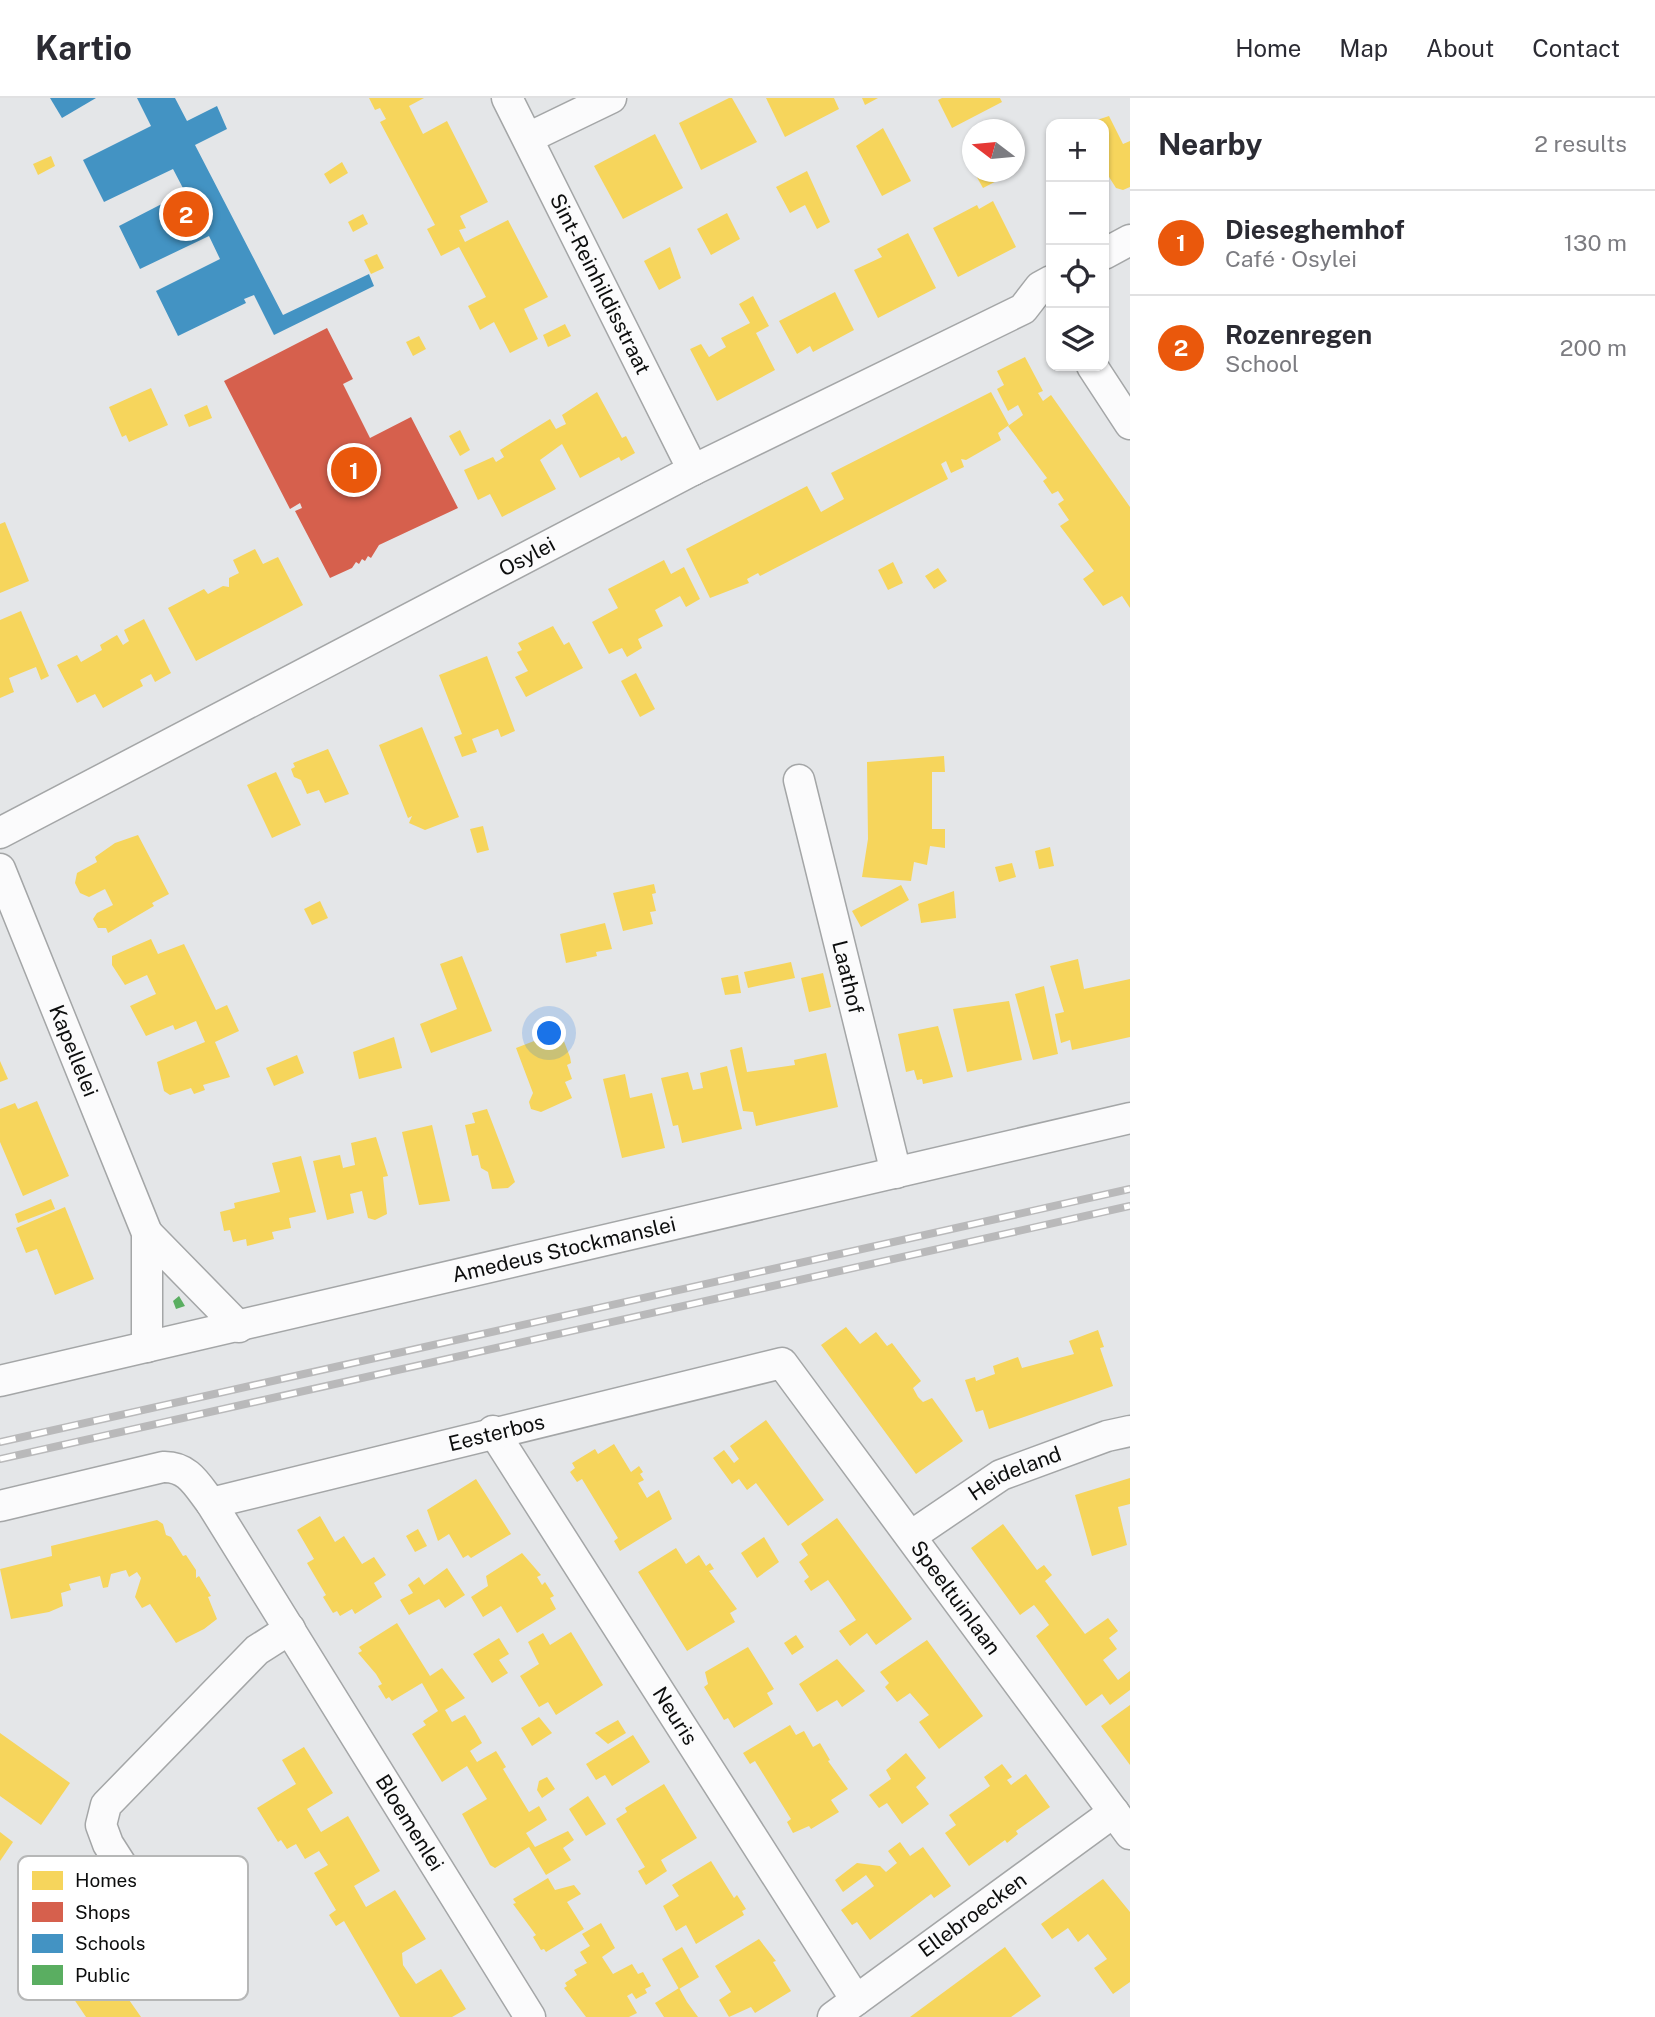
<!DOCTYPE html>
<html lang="en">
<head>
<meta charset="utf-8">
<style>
  :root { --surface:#fff; --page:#f2f2f3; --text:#2b2b33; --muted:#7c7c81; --line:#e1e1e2; --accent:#ea580c }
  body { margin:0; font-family:"Public Sans",sans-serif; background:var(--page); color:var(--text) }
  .controls { position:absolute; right:21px; top:21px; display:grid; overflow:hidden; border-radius:14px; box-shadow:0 2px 5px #0004 }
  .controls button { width:63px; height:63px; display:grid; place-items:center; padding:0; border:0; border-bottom:2px solid var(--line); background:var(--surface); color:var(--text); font:35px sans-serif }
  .compass { position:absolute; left:962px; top:21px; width:63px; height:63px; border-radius:50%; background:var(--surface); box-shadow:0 2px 5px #0004; rotate:286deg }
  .you { position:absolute; left:550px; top:936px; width:24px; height:24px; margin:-18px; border:5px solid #fff; border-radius:50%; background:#1a73e8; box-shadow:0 0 0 10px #1a73e833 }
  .badge { display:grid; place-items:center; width:46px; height:46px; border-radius:50%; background:var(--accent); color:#fff; font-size:23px; font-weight:700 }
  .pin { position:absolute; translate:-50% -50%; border:4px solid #fff; box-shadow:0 2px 7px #0006 }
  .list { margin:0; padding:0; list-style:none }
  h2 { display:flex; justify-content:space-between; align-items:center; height:91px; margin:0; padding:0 28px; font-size:30px }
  h2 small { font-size:23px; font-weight:400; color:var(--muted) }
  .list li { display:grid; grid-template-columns:46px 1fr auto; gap:21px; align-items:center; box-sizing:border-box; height:105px; padding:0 28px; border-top:2px solid var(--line) }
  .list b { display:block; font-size:26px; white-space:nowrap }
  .list p { margin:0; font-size:23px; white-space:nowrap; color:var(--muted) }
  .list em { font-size:23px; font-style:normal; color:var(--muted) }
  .icon { flex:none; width:38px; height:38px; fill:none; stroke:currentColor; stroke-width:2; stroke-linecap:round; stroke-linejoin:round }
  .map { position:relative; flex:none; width:1130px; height:1919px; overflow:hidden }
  header { display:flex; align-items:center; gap:42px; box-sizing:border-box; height:98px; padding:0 35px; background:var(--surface); border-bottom:2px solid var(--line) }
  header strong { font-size:33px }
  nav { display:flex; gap:38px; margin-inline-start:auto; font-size:24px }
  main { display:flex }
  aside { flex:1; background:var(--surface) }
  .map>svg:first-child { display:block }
</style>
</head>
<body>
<header>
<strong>Kartio</strong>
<nav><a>Home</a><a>Map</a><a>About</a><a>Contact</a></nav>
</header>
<main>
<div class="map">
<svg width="1130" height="1919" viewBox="0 0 1130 1919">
  <rect width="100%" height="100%" fill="#e4e6e8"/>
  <g fill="#f6d55c">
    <polygon points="369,0 424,0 409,8 423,36 447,23 488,104 460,118 466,130 459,132 465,144 508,122 548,199 524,211 538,241 510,255 494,224 480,232 468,208 486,199 459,149 441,158 427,131 435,127 380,24 386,21 380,10 375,12"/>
    <polygon points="729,0 732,0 757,44 701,72 679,25"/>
    <polygon points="766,0 834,0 839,11 785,39"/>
    <polygon points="862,0 878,0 865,7"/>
    <polygon points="942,0 1000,0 1002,4 952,30 938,2"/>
    <polygon points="1109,18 1123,46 1130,43 1130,89 1123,92 1116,90 1104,71 1104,26 1085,26"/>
    <polygon points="883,30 911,83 882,98 856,48"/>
    <polygon points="655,36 683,90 623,121 594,68"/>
    <polygon points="972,47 972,70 963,52"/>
    <polygon points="51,58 55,68 38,77 33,66"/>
    <polygon points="342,64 348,75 330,86 324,76"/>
    <polygon points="807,73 830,124 817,131 805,107 790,115 776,89"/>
    <polygon points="974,74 1014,74 983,90"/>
    <polygon points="993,103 1016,149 958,179 933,130 977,107 979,111"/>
    <polygon points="727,115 740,141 711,157 697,131"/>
    <polygon points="363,116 368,126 353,134 348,124"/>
    <polygon points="908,135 936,190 878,220 854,172 882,159 877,151"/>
    <polygon points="670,149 681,180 659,192 644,163"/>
    <polygon points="377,156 384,170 371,176 364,162"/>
    <polygon points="835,194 854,232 813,254 810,248 797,256 779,223"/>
    <polygon points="753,198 769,228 756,235 775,272 717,303 690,251 701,246 709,259 726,249 721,240 750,225 739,206"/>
    <polygon points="565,226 571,238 548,249 543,237"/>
    <polygon points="419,238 426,251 413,258 406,244"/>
    <polygon points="1025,259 1043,293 1038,295 1043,303 1051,297 1130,409 1130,510 1122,498 1103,508 1083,481 1094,473 1060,428 1069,422 1058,406 1064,402 1058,393 1052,396 1043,383 1047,380 1008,328 1023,317 1018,307 1008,313 997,291 1004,287 997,273"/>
    <polygon points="151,290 168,327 129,344 126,337 122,339 109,309"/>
    <polygon points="597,294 622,340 626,338 635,355 621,363 619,359 580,380 562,346 540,362 556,391 502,419 490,396 478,402 464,372 493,359 496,364 504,359 500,352 550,321 556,331 566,326 562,317"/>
    <polygon points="991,294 1009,327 998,335 1001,342 966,362 961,361 964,369 951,375 946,363 941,366 948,381 760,478 758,475 747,481 749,485 710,500 686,451 807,388 821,414 844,401 831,375"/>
    <polygon points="207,307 212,320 189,329 184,317"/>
    <polygon points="460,332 470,352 460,358 449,338"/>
    <polygon points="5,424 29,483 0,495 0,426"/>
    <polygon points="255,451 263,466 278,459 303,507 196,563 168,510 204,491 208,496 223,488 229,489 229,480 239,475 233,462"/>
    <polygon points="664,462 671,476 684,469 700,501 686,509 680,498 655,512 663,528 638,541 642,550 627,559 622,550 609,556 592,524 618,510 608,491"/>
    <polygon points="893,464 903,485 888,492 878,472"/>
    <polygon points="938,470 947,483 934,491 925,478"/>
    <polygon points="21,513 49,578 41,582 36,569 9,580 14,594 0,600 0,522"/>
    <polygon points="144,521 171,575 155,584 151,576 140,582 143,588 103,610 95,596 77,605 57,567 77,557 81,564 102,552 100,547 117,537 123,547 129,543 124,532"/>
    <polygon points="553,528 564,547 569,544 583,570 526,599 515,579 528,573 517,554 522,552 518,545"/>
    <polygon points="487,558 515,633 501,639 498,631 472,641 477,654 462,659 454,639 462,636 439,577"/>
    <polygon points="636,575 655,611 640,619 621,583"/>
    <polygon points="422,629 459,719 425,732 409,725 412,718 408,720 379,647"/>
    <polygon points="328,651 349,696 325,705 319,692 307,696 301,682 294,679 291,671 295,669 293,665"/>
    <polygon points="944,658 945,674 932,674 932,731 945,731 945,750 930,748 927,767 914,764 911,783 862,779 868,741 867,664"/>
    <polygon points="276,674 301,727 272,740 247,687"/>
    <polygon points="483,728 489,752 477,755 470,731"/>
    <polygon points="138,737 169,796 152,805 154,808 108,835 106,830 98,830 93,821 97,815 113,807 105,791 89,799 80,795 75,785 77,775 97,764 95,759 115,745"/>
    <polygon points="1050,749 1054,768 1039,771 1035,753"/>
    <polygon points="1012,765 1016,779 999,784 995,769"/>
    <polygon points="654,786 656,795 652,796 656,813 650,814 653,826 623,833 613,795"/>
    <polygon points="901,787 909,802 861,829 852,813"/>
    <polygon points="954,793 956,820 921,825 918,806"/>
    <polygon points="320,803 328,820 312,827 304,811"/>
    <polygon points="605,825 612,851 596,854 597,858 566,865 560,836"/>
    <polygon points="151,841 158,856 184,846 216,912 227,907 239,933 215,944 230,979 203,987 205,992 194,996 191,990 170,997 164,993 157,964 205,944 196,923 175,932 173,927 146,938 130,908 156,896 147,877 125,887 112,867 112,858"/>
    <polygon points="462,858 492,933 431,955 420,926 457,911 440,866"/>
    <polygon points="1078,861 1084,891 1130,881 1130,939 1072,952 1070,942 1061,945 1055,916 1064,914 1050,868"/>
    <polygon points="791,864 795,880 748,890 744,874"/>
    <polygon points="823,875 831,909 809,914 801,880"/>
    <polygon points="738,877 741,895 725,897 721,880"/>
    <polygon points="1044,888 1058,956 1033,962 1015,896"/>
    <polygon points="1009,903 1022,962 967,974 953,911"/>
    <polygon points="938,928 953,979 923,986 922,981 917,982 914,972 906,974 898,936"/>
    <polygon points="560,933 570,959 571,965 567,967 572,981 565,984 572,1000 541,1014 531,1011 529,1004 533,995 516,950"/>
    <polygon points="394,939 402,970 359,981 353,954"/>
    <polygon points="742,949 747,974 795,967 794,962 826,955 838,1009 756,1028 753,1014 743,1013 730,952"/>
    <polygon points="297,957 304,975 274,988 266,970"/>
    <polygon points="0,963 8,981 0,984"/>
    <polygon points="727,968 742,1031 682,1045 678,1027 673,1028 661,980 688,974 693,992 703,990 700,975"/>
    <polygon points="625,976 630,1000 652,995 665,1050 622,1060 603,981"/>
    <polygon points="37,1003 69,1078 23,1098 0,1044 0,1011 15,1005 18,1011"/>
    <polygon points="487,1011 515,1084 508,1090 492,1091 488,1074 481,1070 478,1057 472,1058 465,1027 475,1025 472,1015"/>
    <polygon points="432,1027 450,1103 419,1107 402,1034"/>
    <polygon points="376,1039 388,1078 383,1079 387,1116 375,1122 368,1120 362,1093 350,1096 354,1115 327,1122 313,1063 340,1057 343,1070 355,1067 351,1045"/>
    <polygon points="301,1058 316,1114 289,1120 291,1130 272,1134 274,1141 247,1148 246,1141 233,1144 230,1132 224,1133 220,1114 235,1110 234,1105 280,1094 272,1065"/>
    <polygon points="51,1101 55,1111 18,1125 15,1116"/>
    <polygon points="65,1109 94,1181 55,1197 37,1151 26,1155 16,1130"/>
    <polygon points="846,1229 860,1246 876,1234 887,1248 892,1245 921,1283 913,1290 918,1299 923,1304 932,1300 963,1343 916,1376 821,1247"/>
    <polygon points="1098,1232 1104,1249 1100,1250 1113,1288 989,1331 983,1312 976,1314 965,1282 975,1279 976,1283 995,1276 993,1268 1018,1259 1022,1270 1074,1256 1069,1243"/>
    <polygon points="766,1322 824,1402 788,1428 756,1385 747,1392 739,1381 732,1386 713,1360 724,1352 734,1365 739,1361 730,1348"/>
    <polygon points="614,1346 631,1374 639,1368 643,1374 640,1376 644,1382 638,1385 647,1400 659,1392 672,1421 620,1453 614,1443 618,1440 582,1381 577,1384 570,1374 575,1370 572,1365 595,1351 598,1356"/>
    <polygon points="1130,1380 1130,1406 1118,1409 1127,1447 1092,1458 1075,1397"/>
    <polygon points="476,1381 511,1436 471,1460 468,1457 463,1460 449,1436 438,1443 427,1412"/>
    <polygon points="320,1418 335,1444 344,1438 362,1466 374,1459 386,1477 374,1485 382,1499 355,1516 352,1511 340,1518 337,1513 333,1515 323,1499 326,1497 307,1465 314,1461 297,1432"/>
    <polygon points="837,1420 912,1521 876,1547 867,1535 850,1548 839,1533 856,1522 838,1496 828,1482 811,1493 804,1483 809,1479 799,1464 808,1457 801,1446"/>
    <polygon points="157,1422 163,1426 166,1437 171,1439 183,1458 186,1457 196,1472 196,1480 199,1478 211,1498 208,1499 217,1521 204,1531 176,1545 150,1506 142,1510 135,1499 141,1480 137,1474 129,1479 126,1472 111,1476 108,1489 103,1490 100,1478 69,1486 71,1492 61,1495 63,1508 49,1514 11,1521 0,1471 52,1458 51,1448"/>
    <polygon points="1003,1426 1037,1472 1044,1467 1052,1477 1045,1483 1085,1536 1108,1520 1118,1533 1109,1540 1117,1551 1103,1562 1118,1582 1130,1573 1130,1592 1110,1607 1102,1596 1086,1608 1036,1538 1049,1527 1042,1517 1034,1507 1020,1517 971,1450"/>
    <polygon points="418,1431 427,1448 415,1454 406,1438"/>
    <polygon points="764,1439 779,1464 757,1480 741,1455"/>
    <polygon points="676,1450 686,1466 699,1457 706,1468 710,1465 714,1471 709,1473 737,1511 730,1515 735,1524 687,1553 638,1474"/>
    <polygon points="522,1455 541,1477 537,1479 542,1487 545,1484 554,1498 550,1500 556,1511 517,1535 501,1508 483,1519 471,1499 488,1488 486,1478"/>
    <polygon points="447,1470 465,1497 445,1510 439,1501 409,1517 400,1502 413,1495 408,1487 419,1479 424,1487"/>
    <polygon points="397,1525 430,1578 442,1570 465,1600 445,1612 452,1624 465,1617 474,1631 482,1645 470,1653 477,1664 496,1653 506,1669 503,1671 529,1714 539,1708 547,1722 526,1735 535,1749 568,1733 574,1742 563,1750 571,1762 546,1777 529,1749 495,1770 490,1767 462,1716 487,1701 467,1668 442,1684 412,1636 426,1627 423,1623 438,1613 422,1585 392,1603 389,1599 386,1601 378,1588 382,1586 376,1576 358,1555 362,1553 359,1549"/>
    <polygon points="571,1534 603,1587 556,1617 548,1604 539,1609 520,1578 539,1566 528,1544 543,1535 550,1547"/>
    <polygon points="796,1537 804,1549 792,1557 784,1545"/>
    <polygon points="499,1540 509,1556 499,1562 508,1575 492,1585 473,1556"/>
    <polygon points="927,1542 983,1618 939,1651 919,1624 929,1617 910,1595 897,1604 885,1589 889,1585 880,1574"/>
    <polygon points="748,1549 774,1591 767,1595 773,1606 734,1630 728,1620 724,1622 704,1589 708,1586 705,1574"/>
    <polygon points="837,1561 865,1593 842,1609 837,1602 817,1614 799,1586"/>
    <polygon points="1130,1607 1130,1667 1101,1628"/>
    <polygon points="539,1619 552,1635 532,1648 521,1630"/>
    <polygon points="618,1622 626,1635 608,1646 595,1635"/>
    <polygon points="790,1627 796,1637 804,1633 813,1649 820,1645 830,1662 828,1663 848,1691 831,1702 839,1714 811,1731 809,1728 793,1735 787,1724 791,1721 765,1679 755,1663 750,1666 743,1655"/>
    <polygon points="0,1635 70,1685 41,1727 0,1698"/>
    <polygon points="633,1637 650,1664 612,1688 605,1677 596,1682 586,1666"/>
    <polygon points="304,1649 333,1695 307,1711 321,1734 348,1718 380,1773 354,1788 366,1809 395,1792 426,1841 402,1855 403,1867 416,1886 441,1871 466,1911 452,1919 400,1919 344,1823 336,1828 329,1817 336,1812 314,1775 328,1767 319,1753 305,1761 296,1746 287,1751 281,1742 278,1744 257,1710 296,1686 282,1662"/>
    <polygon points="906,1655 926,1680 916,1689 929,1706 902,1726 887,1705 879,1710 869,1697 891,1681 886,1672"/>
    <polygon points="1002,1666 1012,1679 1007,1682 1011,1687 1026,1676 1050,1709 1016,1733 1018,1736 1007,1745 1005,1742 969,1768 945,1735 956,1727 949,1717 990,1688 984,1679"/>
    <polygon points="547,1679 555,1691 542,1700 537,1692 539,1683"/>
    <polygon points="664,1686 697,1740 661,1762 667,1773 646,1787 638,1773 645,1769 616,1721 627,1714 625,1710"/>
    <polygon points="588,1698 606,1726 586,1738 569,1711"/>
    <polygon points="0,1734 13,1744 0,1763"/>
    <polygon points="900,1744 910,1758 923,1749 951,1788 934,1800 931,1796 870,1842 857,1824 852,1827 841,1812 874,1788 866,1777 843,1794 835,1782 857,1765 880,1768 886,1774 897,1765 888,1753"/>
    <polygon points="711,1763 734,1800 737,1797 746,1811 742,1813 744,1817 696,1846 686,1827 676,1833 663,1808 679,1798 672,1787"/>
    <polygon points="548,1780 555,1792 574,1787 581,1796 567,1804 584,1831 546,1854 544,1851 541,1852 533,1839 536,1837 513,1806 516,1805 513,1801"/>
    <polygon points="1103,1781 1130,1814 1130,1884 1113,1896 1094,1870 1107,1861 1088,1836 1078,1844 1068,1830 1052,1841 1041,1826"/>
    <polygon points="601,1825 615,1850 602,1859 613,1876 632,1866 638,1876 643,1874 651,1888 645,1891 647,1895 636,1901 632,1895 627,1898 637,1915 629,1919 586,1919 564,1890 567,1888 565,1885 577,1877 574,1872 587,1865 580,1854 590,1848 582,1836"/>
    <polygon points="759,1841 776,1863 773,1864 791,1893 755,1915 751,1909 729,1919 719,1902 731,1894 715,1868"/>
    <polygon points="682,1849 699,1879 679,1891 662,1861"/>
    <polygon points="1005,1849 1041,1898 1011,1919 910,1919"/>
    <polygon points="92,1861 108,1883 113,1879 141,1919 86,1919 61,1882"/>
    <polygon points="679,1890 687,1904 698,1919 664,1919 655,1905"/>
  </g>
  <polygon fill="#d6604d" points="327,230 353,281 343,286 370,340 411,319 458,410 379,447 371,460 368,458 365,463 362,461 359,466 356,464 352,470 330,480 295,413 302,410 300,405 290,411 224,283"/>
  <g fill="#4393c3">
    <polygon points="50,0 96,0 62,20"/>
    <polygon points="137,0 175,0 187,23 217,8 227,31 195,47 283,217 369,176 374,188 274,237 254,197 244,201 246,205 178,238 156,193 220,161 209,138 140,171 119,128 185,94 173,71 104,104 83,62 151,28"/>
  </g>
  <polygon fill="#5aae61" points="179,1198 185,1208 176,1211 173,1203"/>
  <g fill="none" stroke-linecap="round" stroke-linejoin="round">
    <g stroke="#a4a6a7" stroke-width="33">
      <g id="minor">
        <path id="s1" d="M507,0L693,372"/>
        <polyline points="528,40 611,0"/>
        <polyline points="1104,156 1130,142"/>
        <polyline points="1092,268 1130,326"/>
        <path id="s2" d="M799,682L896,1075"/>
        <path id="s3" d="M0,735L693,372L1023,211L1040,189L1051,183"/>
        <path id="s4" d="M0,771L147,1135V1249"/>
        <polyline points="147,1135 239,1229"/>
        <path id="s5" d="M0,1283L1130,1020"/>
        <path id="s6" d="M493,1333L856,1902"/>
        <path id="s7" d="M211,1405L782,1265L1130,1736"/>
        <path id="s8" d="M0,1408L163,1369C188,1368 197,1387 211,1405L530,1919"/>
        <path id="s9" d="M911,1438L1001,1377L1107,1338L1130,1333"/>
        <polyline points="154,1818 108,1746 101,1727 106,1707 257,1552 290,1531"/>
        <path id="s10" d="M833,1919L1114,1714"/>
      </g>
    </g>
    <use href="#minor" stroke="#fbfbfc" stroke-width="30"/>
    <g stroke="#b9b9ba" stroke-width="8">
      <g id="rail">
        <polyline points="0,1344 1130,1091"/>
        <polyline points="0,1361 1130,1108"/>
      </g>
    </g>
    <use href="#rail" stroke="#fff" stroke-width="5" stroke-dasharray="16" stroke-linecap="butt"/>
  </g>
  <g text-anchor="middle" stroke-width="7" stroke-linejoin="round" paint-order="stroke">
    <g font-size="21" fill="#0d0e0e" stroke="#fff">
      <text dy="7" stroke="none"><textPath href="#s1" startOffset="208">Sint-Reinhildisstraat</textPath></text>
      <text dy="7" stroke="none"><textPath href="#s3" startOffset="595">Osylei</textPath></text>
      <text dy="7" stroke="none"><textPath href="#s2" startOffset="203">Laathof</textPath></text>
      <text dy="7" stroke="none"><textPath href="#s4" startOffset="196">Kapellelei</textPath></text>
      <text dy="7" stroke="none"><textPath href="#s5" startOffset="579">Amedeus Stockmanslei</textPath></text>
      <text dy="7" stroke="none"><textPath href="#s7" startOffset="294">Eesterbos</textPath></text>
      <text dy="7" stroke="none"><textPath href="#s9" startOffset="122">Heideland</textPath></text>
      <text dy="7" stroke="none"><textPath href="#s7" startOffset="880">Speeltuinlaan</textPath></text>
      <text dy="7" stroke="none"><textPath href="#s6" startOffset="338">Neuris</textPath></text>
      <text dy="7" stroke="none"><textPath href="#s8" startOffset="607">Bloemenlei</textPath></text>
      <text dy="7" stroke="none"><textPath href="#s10" startOffset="173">Ellebroecken</textPath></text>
    </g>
  </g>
  <rect x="18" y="1758" width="230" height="144" rx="10" fill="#fff" stroke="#b6b7b7" stroke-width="2"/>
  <rect x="32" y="1773" width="31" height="19" fill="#f6d55c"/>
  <rect x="32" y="1804" width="31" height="20" fill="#d6604d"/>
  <rect x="32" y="1836" width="31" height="19" fill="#4393c3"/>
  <rect x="32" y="1867" width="31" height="20" fill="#5aae61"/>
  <g font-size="19" fill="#0d0e0e">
    <text x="75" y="1789">Homes</text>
    <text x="75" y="1821">Shops</text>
    <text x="75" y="1852">Schools</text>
    <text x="75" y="1884">Public</text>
  </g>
</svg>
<div class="controls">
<button>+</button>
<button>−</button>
<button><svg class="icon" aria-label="locate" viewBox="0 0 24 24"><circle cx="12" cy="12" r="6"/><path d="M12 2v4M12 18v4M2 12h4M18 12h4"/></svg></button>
<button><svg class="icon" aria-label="layers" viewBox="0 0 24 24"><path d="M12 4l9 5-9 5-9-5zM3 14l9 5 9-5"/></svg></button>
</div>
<svg class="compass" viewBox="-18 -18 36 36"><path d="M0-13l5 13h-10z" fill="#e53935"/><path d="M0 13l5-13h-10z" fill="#7c7c81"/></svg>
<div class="you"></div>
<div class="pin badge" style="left:354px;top:372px">1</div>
<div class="pin badge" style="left:186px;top:116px">2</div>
</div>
<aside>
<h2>Nearby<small>2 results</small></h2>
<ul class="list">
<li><span class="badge">1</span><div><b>Dieseghemhof</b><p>Café · Osylei</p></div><em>130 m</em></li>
<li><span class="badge">2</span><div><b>Rozenregen</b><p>School</p></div><em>200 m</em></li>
</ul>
</aside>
</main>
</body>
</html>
